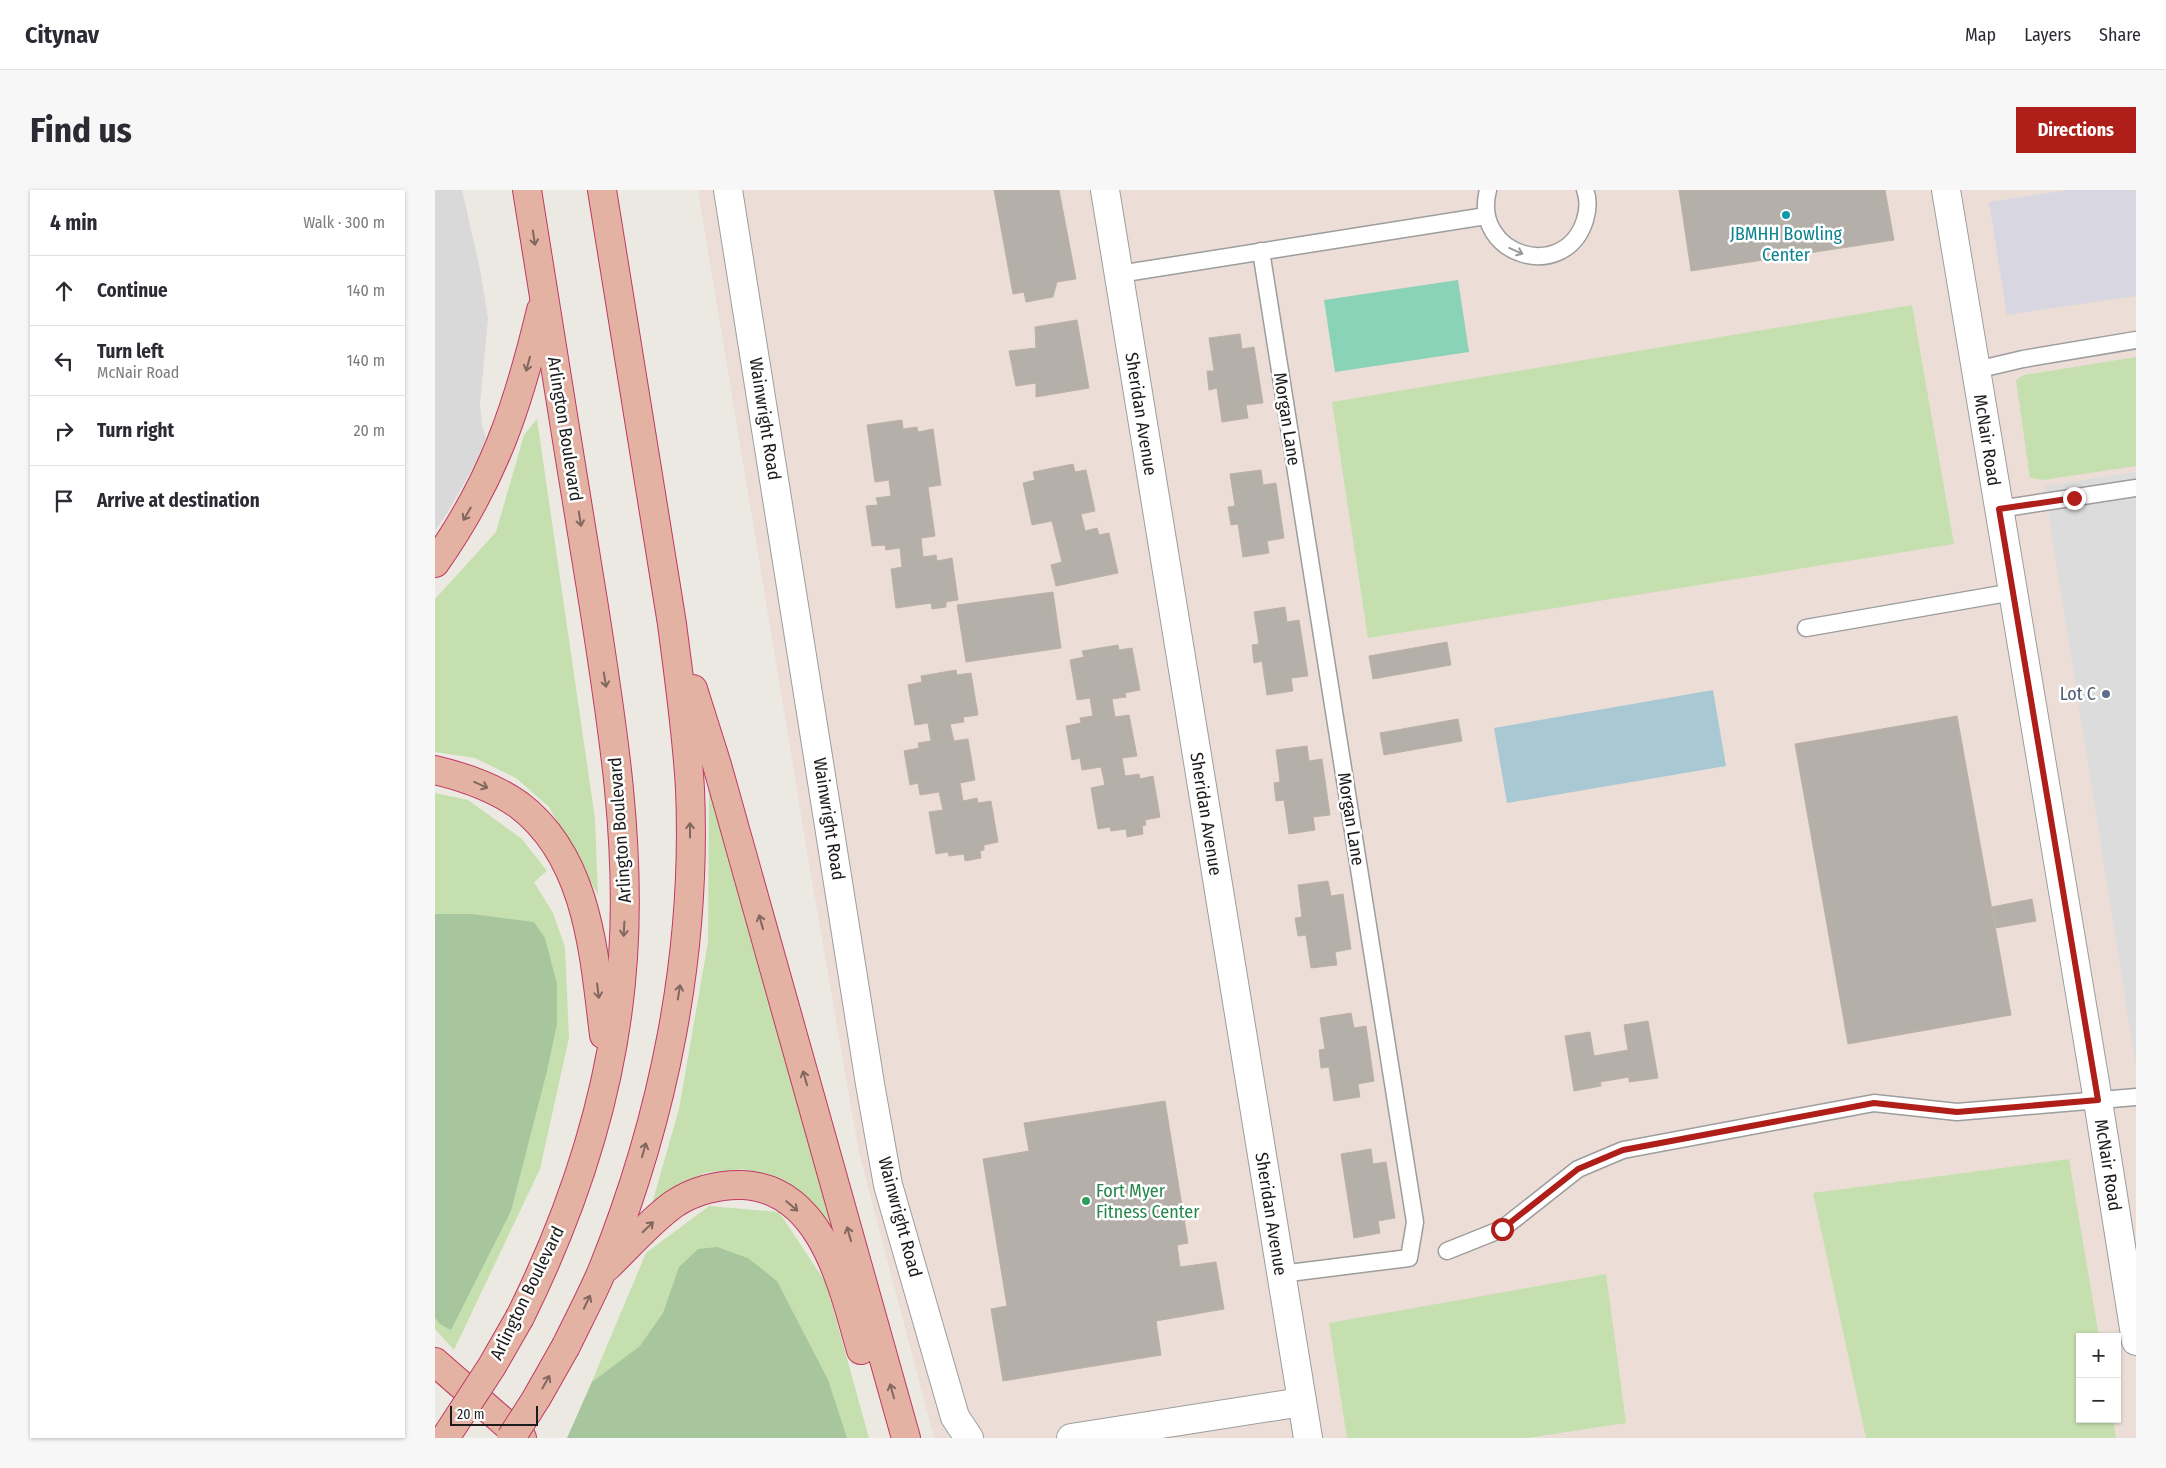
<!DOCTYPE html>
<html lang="en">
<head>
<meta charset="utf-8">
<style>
  :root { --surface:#fff; --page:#f7f7f7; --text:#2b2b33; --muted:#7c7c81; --line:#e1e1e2; --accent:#af1e19 }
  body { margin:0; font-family:"Fira Sans Condensed",sans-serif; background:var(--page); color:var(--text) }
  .controls { position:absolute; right:15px; bottom:15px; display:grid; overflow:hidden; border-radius:0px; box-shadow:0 1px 4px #0004 }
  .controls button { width:45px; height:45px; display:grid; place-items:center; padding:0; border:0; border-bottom:1px solid var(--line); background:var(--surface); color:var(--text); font:25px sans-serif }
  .scale { position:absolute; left:15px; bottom:12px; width:88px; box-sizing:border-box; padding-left:5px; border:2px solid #1c1c1c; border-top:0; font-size:14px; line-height:18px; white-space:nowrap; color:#1c1c1c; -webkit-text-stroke:4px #fff; paint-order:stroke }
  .stop { position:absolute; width:15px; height:15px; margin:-11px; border:4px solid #af1e19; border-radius:50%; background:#fff }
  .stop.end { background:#af1e19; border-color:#fff; box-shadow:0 1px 5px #0008 }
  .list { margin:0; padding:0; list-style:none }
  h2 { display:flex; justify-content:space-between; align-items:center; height:65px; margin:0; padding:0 20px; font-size:21px }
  h2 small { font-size:16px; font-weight:400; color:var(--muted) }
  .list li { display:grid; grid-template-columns:32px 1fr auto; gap:15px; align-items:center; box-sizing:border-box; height:70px; padding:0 20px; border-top:1px solid var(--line) }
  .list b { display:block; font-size:19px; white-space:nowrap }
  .list p { margin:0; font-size:16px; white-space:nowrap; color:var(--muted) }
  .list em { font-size:16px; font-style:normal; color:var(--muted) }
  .icon { flex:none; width:28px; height:28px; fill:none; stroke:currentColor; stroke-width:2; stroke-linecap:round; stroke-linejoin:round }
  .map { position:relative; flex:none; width:1701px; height:1248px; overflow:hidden; border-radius:0px }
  header { display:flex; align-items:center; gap:30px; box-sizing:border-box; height:70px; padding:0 25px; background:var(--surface); border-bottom:1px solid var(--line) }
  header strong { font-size:24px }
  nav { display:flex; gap:28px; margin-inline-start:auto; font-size:18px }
  .intro { display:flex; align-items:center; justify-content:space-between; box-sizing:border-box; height:120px; padding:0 30px }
  h1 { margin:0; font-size:35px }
  .button { padding:12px 22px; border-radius:0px; background:var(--accent); color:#fff; font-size:18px; font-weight:700 }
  main { display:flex; gap:30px; padding:0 30px }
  aside { flex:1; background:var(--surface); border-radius:0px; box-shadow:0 1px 4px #0004 }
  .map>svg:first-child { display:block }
</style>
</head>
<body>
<header>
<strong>Citynav</strong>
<nav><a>Map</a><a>Layers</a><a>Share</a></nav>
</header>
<div class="intro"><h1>Find us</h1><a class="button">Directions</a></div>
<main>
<aside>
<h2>4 min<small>Walk · 300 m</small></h2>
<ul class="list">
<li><svg class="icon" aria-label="ahead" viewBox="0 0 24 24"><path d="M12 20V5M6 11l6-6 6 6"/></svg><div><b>Continue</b></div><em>140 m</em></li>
<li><svg class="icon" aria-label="left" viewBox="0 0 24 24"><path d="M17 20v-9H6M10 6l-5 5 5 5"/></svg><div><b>Turn left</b><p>McNair Road</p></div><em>140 m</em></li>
<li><svg class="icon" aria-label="right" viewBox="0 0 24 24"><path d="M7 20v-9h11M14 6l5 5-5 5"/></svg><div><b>Turn right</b></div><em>20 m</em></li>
<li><svg class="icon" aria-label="arrive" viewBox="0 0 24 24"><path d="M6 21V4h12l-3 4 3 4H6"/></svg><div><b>Arrive at destination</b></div></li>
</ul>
</aside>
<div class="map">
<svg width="1701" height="1248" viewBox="0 0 1701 1248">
  <rect width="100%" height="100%" fill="#ece9e3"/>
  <polygon fill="#dad9d9" points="0,0 27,0 45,79 53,128 45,214 47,236 51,247 42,270 13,322 0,341"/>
  <path fill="#ecded7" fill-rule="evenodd" d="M263,0H1701V1248H499L424,963L377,691ZM1645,1147H1682V1229H1645Z"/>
  <g fill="#c5e0ae">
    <polygon points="1477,115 1519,354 933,448 897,212"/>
    <polygon points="1701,167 1701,276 1608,290 1595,288 1581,190 1589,185"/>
    <polygon points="102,229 160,629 163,705 114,617 81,588 40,568 0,562 0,409 61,342 89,245"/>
    <polygon points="274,589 404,1059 383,1019 345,989 308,979 269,983 216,1017 244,919 273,752"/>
    <polygon points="0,603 33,610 87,649 112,681 99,692 118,723 130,757 134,848 105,979 19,1160 0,1139"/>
    <polygon points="1634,969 1664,1147 1645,1147 1645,1229 1678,1229 1681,1248 1431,1248 1378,1003"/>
    <polygon points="274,1016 344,1022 391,1093 434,1248 133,1248 211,1063"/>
    <polygon points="1171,1084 1191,1233 1092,1248 912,1248 894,1133"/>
  </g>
  <g fill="#a7c69d">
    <polygon points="0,724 37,724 99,732 110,748 122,794 122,834 112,881 76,1021 16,1140 5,1134 0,1128"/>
    <polygon points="282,1057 313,1068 342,1091 393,1190 412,1248 132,1248 157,1192 205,1156 228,1123 244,1077 263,1059"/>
  </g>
  <polygon fill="#8ad2b8" points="1023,90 1034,162 900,182 889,110"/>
  <polygon fill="#dcdcdc" points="1701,282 1701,877 1609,296"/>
  <polygon fill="#d8d7e1" points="1632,0 1701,0 1701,106 1572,125 1554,12"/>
  <polygon fill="#a8c9d4" points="1278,500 1291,576 1072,613 1059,538"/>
  <g fill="#b5afa9" stroke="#bcb1a7">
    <polygon points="559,0 624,0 641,89 622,92 618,107 591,112 589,102 578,104"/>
    <polygon points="1244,0 1450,0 1459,50 1256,81"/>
    <polygon points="642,130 654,198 601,207 601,193 581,196 574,161 601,158 600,137"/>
    <polygon points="805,144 807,159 819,157 828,213 811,215 813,228 787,232 782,198 774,200 772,181 779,181 774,148"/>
    <polygon points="467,230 468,239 482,237 483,242 498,239 506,295 493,297 500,346 486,348 488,367 501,365 502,371 517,368 523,410 511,412 511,417 497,419 496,413 461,418 456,379 467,377 465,358 451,360 450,355 437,356 431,316 443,315 441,308 456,306 454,290 440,292 432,235"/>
    <polygon points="638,274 640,282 651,280 660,321 646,324 650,341 662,338 664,345 674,343 683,383 621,396 616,375 627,372 617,331 597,335 588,293 600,290 598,282"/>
    <polygon points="826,280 828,295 841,293 849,348 832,351 834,363 808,367 803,334 796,335 793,317 800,316 795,284"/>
    <polygon points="618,402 626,458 531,472 522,415"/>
    <polygon points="850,417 852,432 864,430 873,486 856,488 858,501 832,505 827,471 819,473 817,455 824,454 819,422"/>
    <polygon points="1012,452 1016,475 938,489 934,466"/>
    <polygon points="683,455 684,460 697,458 705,500 690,503 691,507 677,509 680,527 694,525 702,566 687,568 690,586 704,584 705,589 718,586 725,627 710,630 711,635 707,636 708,644 692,647 691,639 676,641 675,637 663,639 656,598 670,595 666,577 647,580 645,568 637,570 631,536 646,533 645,528 658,526 655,508 642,510 635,470 649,467 647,461"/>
    <polygon points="521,480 522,485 536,483 543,525 528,527 529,532 515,534 519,551 533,549 540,590 525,593 528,611 542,608 543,613 556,611 563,652 549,655 549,660 545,661 546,668 530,671 529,664 514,666 513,662 501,664 494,622 508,620 504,602 485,605 483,593 475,595 469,561 484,558 483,553 496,551 493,533 480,535 473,495 487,492 486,486"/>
    <polygon points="1522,526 1576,825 1413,854 1360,554"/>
    <polygon points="1023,529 1027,551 949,565 945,543"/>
    <polygon points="872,556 874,571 887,569 895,625 878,627 880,640 854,644 849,610 841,611 839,593 845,592 841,560"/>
    <polygon points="893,691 896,706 908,704 916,759 900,762 902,775 876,778 871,745 863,746 860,728 867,727 863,695"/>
    <polygon points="1597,709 1601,731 1561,738 1557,717"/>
    <polygon points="916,823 919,838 931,836 939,891 923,894 925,907 899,911 894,877 886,878 884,860 890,859 885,828"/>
    <polygon points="1213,831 1223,888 1194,892 1194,887 1165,892 1166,896 1139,901 1130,846 1155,842 1159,866 1193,860 1189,835"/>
    <polygon points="730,911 753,1053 742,1055 745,1077 781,1072 789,1119 721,1131 726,1165 568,1191 556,1119 572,1116 548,969 594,961 589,933"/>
    <polygon points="936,959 938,974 951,972 960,1028 943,1031 945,1043 919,1048 906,964"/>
  </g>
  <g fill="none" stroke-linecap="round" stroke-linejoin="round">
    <g stroke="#9d9d9d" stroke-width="19">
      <g id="service">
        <path d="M1053,0C1036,66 1130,94 1150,30C1153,20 1154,10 1150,0"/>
        <polyline points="826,61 980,1032 974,1068 846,1084"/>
        <polyline points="684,84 1051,26"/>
        <polyline points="1541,180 1588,169 1701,150"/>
        <polyline points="1564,319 1701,298"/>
        <polyline points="1371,438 1578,402"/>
        <polyline points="1012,1061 1067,1039 1143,979 1188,960 1439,913 1522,922 1701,907"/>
      </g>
    </g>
    <g stroke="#9d9d9d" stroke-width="30">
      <g id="minor">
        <polyline points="293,0 435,894 453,995 520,1227 534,1248"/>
        <polyline points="1511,0 1663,911 1701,1151"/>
        <polyline points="636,1248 867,1212"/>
      </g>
    </g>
    <g stroke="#9d9d9d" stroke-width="30">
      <polyline id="tertiary" points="670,0 873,1248"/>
    </g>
    <g stroke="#c03963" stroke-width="30">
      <g id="trunk">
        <path d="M0,373C58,291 83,217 106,120"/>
        <polyline points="258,499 282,575 471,1248"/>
        <path d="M0,580C29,587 59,597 84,615C154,668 159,766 169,845"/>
        <path d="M172,1077C194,1056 215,1031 239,1014C258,1001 284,994 308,995C388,999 408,1098 426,1160"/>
        <path d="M85,1127C141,1014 180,894 188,768C196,650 177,533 159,417C137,278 113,139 92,0"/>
        <path d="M131,1156C143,1131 156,1107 167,1081C229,928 262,764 255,599C252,544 244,489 237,434L167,0"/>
        <polyline points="0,1172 87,1248"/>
      </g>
    </g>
    <use href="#service" stroke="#fff" stroke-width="16"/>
    <use href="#minor" stroke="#fff" stroke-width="28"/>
    <use href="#tertiary" stroke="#fff" stroke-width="28"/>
    <use href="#trunk" stroke="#e4b2a2" stroke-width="28"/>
    <g stroke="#c03963" stroke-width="30" stroke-linecap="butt">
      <g id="trunk-bridge">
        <polyline points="10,1248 57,1176 85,1127"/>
        <polyline points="76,1248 101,1209 131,1156"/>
      </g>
    </g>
    <use href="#trunk-bridge" stroke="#e4b2a2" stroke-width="28"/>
  </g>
  <defs><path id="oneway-shaft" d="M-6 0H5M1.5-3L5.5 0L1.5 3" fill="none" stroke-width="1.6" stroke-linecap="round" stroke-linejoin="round" transform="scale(1.25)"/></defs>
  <g stroke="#80675f">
    <use href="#oneway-shaft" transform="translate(99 48) rotate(81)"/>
    <use href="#oneway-shaft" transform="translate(93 174) rotate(105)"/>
    <use href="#oneway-shaft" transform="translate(32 324) rotate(120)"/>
    <use href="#oneway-shaft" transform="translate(145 329) rotate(81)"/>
    <use href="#oneway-shaft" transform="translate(170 490) rotate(81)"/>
    <use href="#oneway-shaft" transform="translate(46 595) rotate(24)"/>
    <use href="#oneway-shaft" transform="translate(255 640) rotate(-90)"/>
    <use href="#oneway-shaft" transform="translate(326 732) rotate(-106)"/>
    <use href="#oneway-shaft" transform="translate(189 739) rotate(93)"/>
    <use href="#oneway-shaft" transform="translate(163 801) rotate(83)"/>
    <use href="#oneway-shaft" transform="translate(244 802) rotate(-81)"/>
    <use href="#oneway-shaft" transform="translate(370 888) rotate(-106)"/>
    <use href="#oneway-shaft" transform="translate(209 960) rotate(-74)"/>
    <use href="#oneway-shaft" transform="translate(357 1016) rotate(40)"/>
    <use href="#oneway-shaft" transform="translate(213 1037) rotate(-44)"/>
    <use href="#oneway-shaft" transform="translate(414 1044) rotate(-106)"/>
    <use href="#oneway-shaft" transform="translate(152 1112) rotate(-65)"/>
    <use href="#oneway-shaft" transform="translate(111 1192) rotate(-61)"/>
    <use href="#oneway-shaft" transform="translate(457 1201) rotate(-106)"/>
  </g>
  <use stroke="#999" href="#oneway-shaft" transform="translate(1081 61) rotate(24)"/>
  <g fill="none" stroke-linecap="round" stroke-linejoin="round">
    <polyline stroke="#af1e19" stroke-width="6" points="1067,1039 1143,979 1188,960 1439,913 1522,922 1663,910 1564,319 1639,308"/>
  </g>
  <circle fill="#0f9aa8" stroke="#fff" stroke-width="2" cx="1351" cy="25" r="5"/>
  <circle fill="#5c6f8a" stroke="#fff" stroke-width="2" cx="1671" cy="504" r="5"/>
  <circle fill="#2e9e5b" stroke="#fff" stroke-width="2" cx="651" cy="1011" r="5"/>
  <g text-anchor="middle" stroke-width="5" stroke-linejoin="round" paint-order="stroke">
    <g font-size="18" fill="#0d838f" stroke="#fff">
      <text x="1351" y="50">JBMHH Bowling<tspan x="1351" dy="21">Center</tspan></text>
    </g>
    <g font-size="18" fill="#1c1c1c" stroke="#fff">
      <text transform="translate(706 224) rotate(81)" y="6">Sheridan Avenue</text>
      <text transform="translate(330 229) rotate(81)" y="6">Wainwright Road</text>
      <text transform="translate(852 229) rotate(81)" y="6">Morgan Lane</text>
      <text transform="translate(130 239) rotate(81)" y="6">Arlington Boulevard</text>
      <text transform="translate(1552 250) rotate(81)" y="6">McNair Road</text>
      <text transform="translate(771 624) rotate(81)" y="6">Sheridan Avenue</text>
      <text transform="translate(394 629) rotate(81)" y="6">Wainwright Road</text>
      <text transform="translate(916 629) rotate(81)" y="6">Morgan Lane</text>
      <text transform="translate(185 640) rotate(-94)" y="6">Arlington Boulevard</text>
      <text transform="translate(1673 975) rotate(81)" y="6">McNair Road</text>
      <text transform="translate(836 1024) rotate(81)" y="6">Sheridan Avenue</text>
      <text transform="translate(465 1027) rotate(75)" y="6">Wainwright Road</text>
      <text transform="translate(92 1103) rotate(-64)" y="6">Arlington Boulevard</text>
    </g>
    <g font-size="18" fill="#4e5e75" stroke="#fff" text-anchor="end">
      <text x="1661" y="510">Lot C</text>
    </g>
    <g font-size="18" fill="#27864d" stroke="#fff" text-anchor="start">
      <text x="661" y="1007">Fort Myer<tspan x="661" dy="21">Fitness Center</tspan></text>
    </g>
  </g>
</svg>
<div class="controls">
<button>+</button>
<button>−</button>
</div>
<div class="scale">20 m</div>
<div class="stop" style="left:1067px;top:1039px"></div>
<div class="stop end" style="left:1639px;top:308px"></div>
</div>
</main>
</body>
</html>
